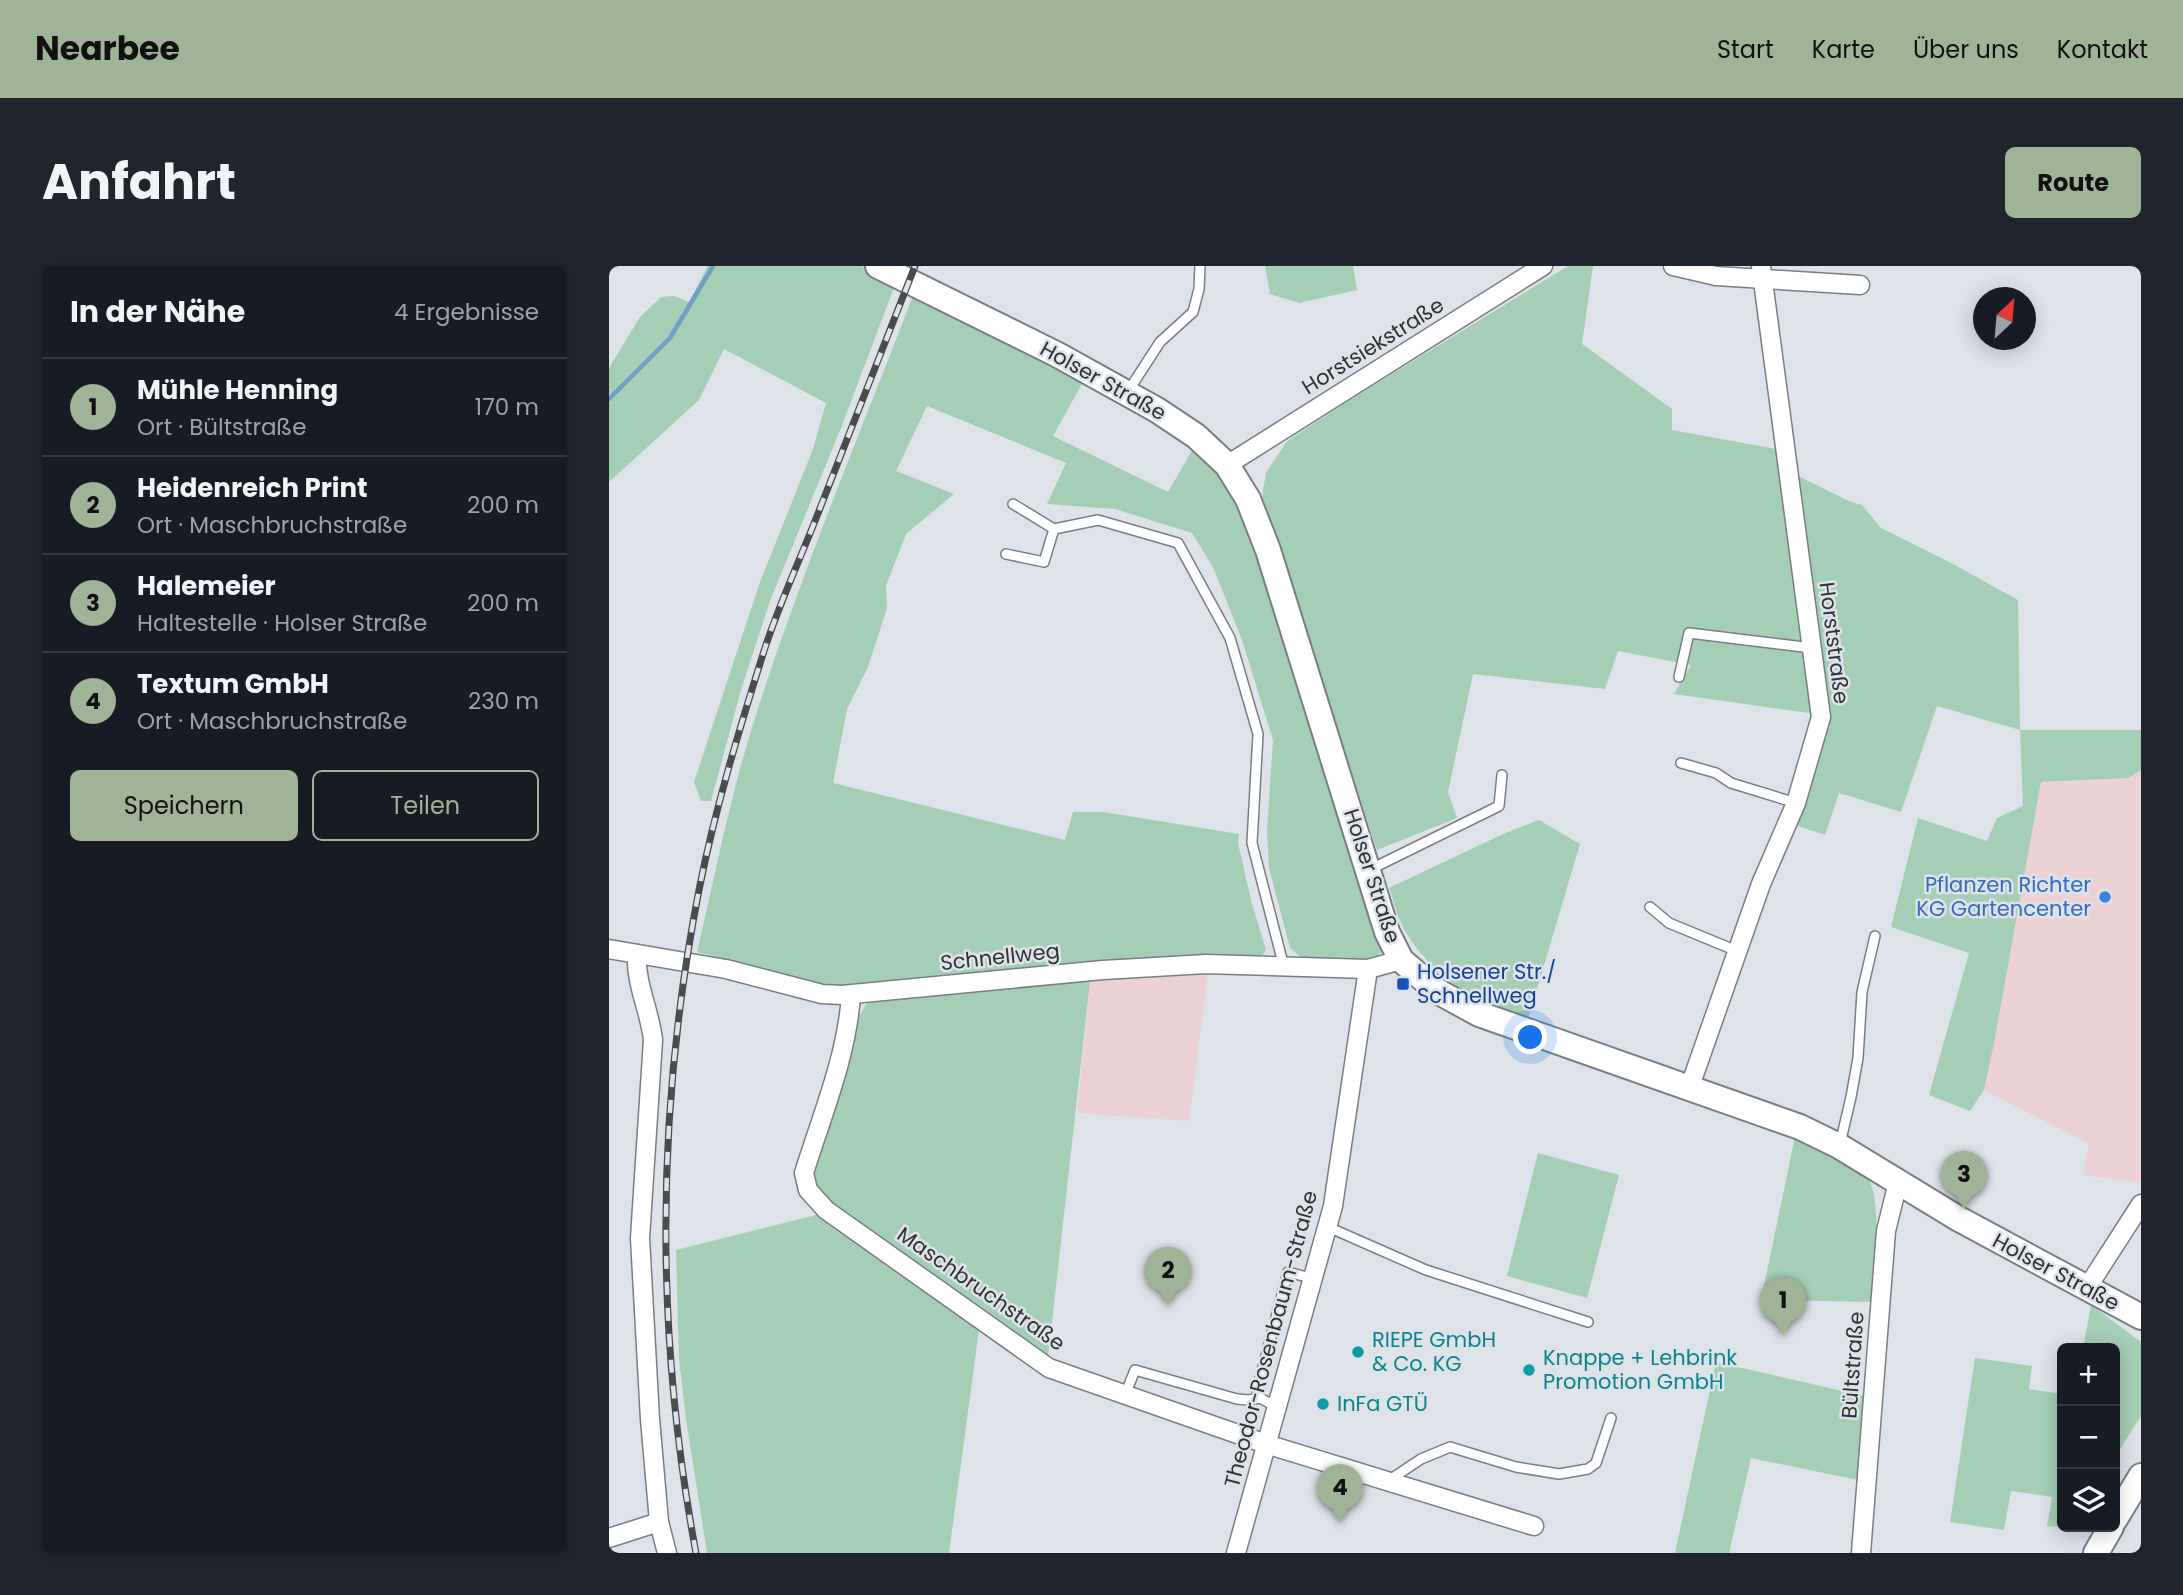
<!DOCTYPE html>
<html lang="de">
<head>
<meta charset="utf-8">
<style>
  :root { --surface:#171b24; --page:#20242c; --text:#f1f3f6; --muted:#9ea1a6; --line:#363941; --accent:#9fb396 }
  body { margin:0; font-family:Poppins,sans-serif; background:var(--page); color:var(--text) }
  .controls { position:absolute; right:21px; bottom:21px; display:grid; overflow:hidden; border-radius:10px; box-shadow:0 4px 18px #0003 }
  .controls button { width:63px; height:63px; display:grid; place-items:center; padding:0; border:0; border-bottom:2px solid var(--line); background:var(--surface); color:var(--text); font:35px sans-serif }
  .compass { position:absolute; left:1364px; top:21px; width:63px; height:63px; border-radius:50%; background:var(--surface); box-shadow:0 4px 18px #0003; rotate:26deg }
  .you { position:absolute; left:922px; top:772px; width:24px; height:24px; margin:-18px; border:5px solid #fff; border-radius:50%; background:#1a73e8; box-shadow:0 0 0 10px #1a73e833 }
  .badge { display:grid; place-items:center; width:46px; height:46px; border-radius:50%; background:var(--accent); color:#111; font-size:23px; font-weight:700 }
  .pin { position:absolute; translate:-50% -58px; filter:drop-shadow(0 2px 4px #0008) }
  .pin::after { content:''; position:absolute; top:37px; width:24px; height:21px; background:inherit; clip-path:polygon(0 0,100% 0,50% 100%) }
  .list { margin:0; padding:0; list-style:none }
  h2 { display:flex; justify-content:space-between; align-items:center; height:91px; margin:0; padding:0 28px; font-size:30px }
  h2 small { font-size:23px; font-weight:400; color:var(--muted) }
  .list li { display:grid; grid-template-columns:46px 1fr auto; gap:21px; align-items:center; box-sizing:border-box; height:98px; padding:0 28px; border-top:2px solid var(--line) }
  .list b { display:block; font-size:26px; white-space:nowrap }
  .list p { margin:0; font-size:23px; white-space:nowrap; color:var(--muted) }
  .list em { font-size:23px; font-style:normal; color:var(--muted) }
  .actions { display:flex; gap:14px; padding:21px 28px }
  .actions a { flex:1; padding:16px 0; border:2px solid var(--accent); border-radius:10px; text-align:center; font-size:24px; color:var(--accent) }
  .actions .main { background:var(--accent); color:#111 }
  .icon { flex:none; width:38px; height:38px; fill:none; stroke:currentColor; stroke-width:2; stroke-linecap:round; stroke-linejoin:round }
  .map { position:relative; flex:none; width:1532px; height:1287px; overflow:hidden; border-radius:10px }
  header { display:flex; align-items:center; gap:42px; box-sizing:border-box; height:98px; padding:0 35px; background:var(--accent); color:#111 }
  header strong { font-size:33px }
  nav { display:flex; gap:38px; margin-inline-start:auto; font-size:24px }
  .intro { display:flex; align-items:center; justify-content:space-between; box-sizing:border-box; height:168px; padding:0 42px }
  h1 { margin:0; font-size:49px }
  .button { padding:18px 32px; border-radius:10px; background:var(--accent); color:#111; font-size:24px; font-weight:700 }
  main { display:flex; gap:42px; padding:0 42px }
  aside { flex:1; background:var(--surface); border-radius:10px; box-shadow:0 4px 18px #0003 }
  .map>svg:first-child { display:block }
</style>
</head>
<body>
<header>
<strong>Nearbee</strong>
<nav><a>Start</a><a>Karte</a><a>Über uns</a><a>Kontakt</a></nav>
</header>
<div class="intro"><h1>Anfahrt</h1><a class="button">Route</a></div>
<main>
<aside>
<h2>In der Nähe<small>4 Ergebnisse</small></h2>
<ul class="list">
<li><span class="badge">1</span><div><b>Mühle Henning</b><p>Ort · Bültstraße</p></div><em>170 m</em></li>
<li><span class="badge">2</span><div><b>Heidenreich Print</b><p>Ort · Maschbruchstraße</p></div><em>200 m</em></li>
<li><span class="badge">3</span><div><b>Halemeier</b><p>Haltestelle · Holser Straße</p></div><em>200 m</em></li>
<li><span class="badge">4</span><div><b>Textum GmbH</b><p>Ort · Maschbruchstraße</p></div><em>230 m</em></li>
</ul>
<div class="actions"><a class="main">Speichern</a><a>Teilen</a></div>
</aside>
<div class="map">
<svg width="1532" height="1287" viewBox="0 0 1532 1287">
  <rect width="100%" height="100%" fill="#dde3e9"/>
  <g fill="#ecd1d5">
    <polygon points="1532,504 1532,917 1474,909 1480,878 1375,824 1432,516 1519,512"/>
    <polygon points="599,707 580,855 468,847 481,715"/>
  </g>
  <g fill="#a5ceb6">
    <polygon points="99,0 253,0 286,19 232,162 161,335 132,424 102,535 92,535 85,516 151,316 204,183 217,137 115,83 90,134 0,216 0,102 31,51 52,31 65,30 80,36"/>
    <polygon points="656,0 744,0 748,24 690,37 661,28"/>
    <polygon points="959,0 984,0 973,78 1063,143 1063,164 1173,184 1207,448 1065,428 1082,399 1009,385 996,423 864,408 839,526 848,552 768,584 653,230 657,207 678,175 752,127"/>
    <path d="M305,27L361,53L474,116L444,170L559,226L584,183L614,209L630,238L647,288L776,679L770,689L749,695L694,693L681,682L660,602L658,564L664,474L633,374L604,301L583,267L506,243L438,238L457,197L318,140L287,205L345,228L297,268L277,320L278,342L259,401L238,443L224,517L456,574L464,546H494L630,568L629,577L642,634L657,684L652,691L597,689L531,693L232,723L88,686C105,613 120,537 142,465C188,316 249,173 305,27Z"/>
    <polygon points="1189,210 1242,236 1253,239 1272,262 1342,297 1409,334 1411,464 1532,464 1532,504 1519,512 1432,516 1385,777 1375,824 1361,845 1320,829 1360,687 1282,661 1309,552 1378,575 1388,552 1414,540 1411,464 1328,440 1292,546 1230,527 1216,569 1186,559 1221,451"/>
    <path d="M930,554L971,578L919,753C867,736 823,712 795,663C788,651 785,635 780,622L894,568Z"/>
    <polygon points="481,715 439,1092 220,938 204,918 204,900 250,750 258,737"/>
    <path d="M1187,866C1206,878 1241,895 1256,909C1275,925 1265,1010 1264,1036L1152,1034Z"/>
    <polygon points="929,887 1010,909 978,1032 898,1010"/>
    <polygon points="211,948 371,1056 340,1287 98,1287 77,1153 70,1092 67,984"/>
    <polygon points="1482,1039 1532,1076 1532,1150 1506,1191 1506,1082 1474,1082"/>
    <polygon points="1366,1092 1423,1100 1420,1123 1453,1128 1453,1261 1463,1262 1438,1260 1443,1231 1402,1225 1395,1264 1341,1256"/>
    <polygon points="1107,1096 1255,1130 1249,1214 1142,1192 1120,1287 1066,1287"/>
  </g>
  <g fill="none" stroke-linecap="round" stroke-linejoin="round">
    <polyline stroke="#6fa1c5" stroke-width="4.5" points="0,133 61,72 104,0"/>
    <g stroke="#797e83" stroke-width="12">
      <g id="lane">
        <polyline points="518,127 551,76 584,46 590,23 591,0"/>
        <polyline points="404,238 445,263"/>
        <polyline points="397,288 435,296 445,263 489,254 569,277 621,372 649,468 643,577 675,701"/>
        <polyline points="1070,411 1080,367 1203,382"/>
        <polyline points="1072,497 1107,507 1122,517 1187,537"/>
        <polyline points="762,603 890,540 893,509"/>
        <polyline points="1041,641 1060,657 1128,685"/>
        <polyline points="1231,878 1242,831 1249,792 1253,726 1266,670"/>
        <polyline points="719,961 817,1004 979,1056"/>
        <polyline points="516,1129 526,1104 628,1133 639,1134 651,1132"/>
        <polyline points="668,1141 651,1132 648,1124 679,1006 705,1013"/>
        <polyline points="779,1215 812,1193 841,1181 907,1201 950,1208 979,1203 987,1197 1002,1152"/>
      </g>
    </g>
    <g stroke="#797e83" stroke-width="21">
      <g id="street">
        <polyline points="1064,0 1107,10 1251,19"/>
        <polyline points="618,199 934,0"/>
        <polyline points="0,683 117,703 213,728 233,729 494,704 597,698 759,703 792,694"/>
        <path d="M28,688C26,717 41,745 44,774L31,972L41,1153L50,1256L58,1287"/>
        <path d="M242,729C238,790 213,849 195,907L199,924L217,944L440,1102L657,1178L925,1260"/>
        <polyline points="1080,823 1152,618 1187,537 1212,451 1152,0"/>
        <polyline points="1478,1022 1532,938"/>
        <polyline points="0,1272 50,1256"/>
        <polyline points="627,1287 724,940 759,703"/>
        <polyline points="1252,1287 1277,965 1289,916"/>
      </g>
    </g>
    <g stroke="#797e83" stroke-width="28">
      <g id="secondary">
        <polyline points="269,0 449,89 548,144 587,170 618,199 639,233 659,284 778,666 792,694 828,725 870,748 1191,861 1230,880 1350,953 1532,1051"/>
        <polyline points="1506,1253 1532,1210"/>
        <polyline points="1487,1287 1502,1261"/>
      </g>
    </g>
    <use href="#lane" stroke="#fff" stroke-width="9"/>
    <use href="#street" stroke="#fff" stroke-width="18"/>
    <use href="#secondary" stroke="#fff" stroke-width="24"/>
    <g stroke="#494c4f" stroke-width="7">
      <path id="rail" d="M87,1287C46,1067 47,844 90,624C106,543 130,464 155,385C169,341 189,298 206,255C239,170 273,85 306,0"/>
    </g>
    <use href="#rail" stroke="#dde3e9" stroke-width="4.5" stroke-dasharray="13" stroke-linecap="butt"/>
  </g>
  <circle fill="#3f7fe0" stroke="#dde3e9" stroke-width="2.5" cx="1496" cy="631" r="7"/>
  <rect fill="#1a4fb4" stroke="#dde3e9" stroke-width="2.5" x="787" y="711" width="14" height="14" rx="3.5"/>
  <g fill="#0f9aa8" stroke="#dde3e9" stroke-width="2.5">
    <circle cx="749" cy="1086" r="7"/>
    <circle cx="920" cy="1104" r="7"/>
    <circle cx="714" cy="1138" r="7"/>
  </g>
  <g text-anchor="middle" stroke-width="5" stroke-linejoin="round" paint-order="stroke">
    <g font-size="21" fill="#303234" stroke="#dde3e9">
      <text transform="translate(764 80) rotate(-32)" y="7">Horstsiekstraße</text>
      <text transform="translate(494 115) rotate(29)" y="7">Holser Straße</text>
      <text transform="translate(1225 377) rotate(83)" y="7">Horststraße</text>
      <text transform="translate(763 610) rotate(72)" y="7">Holser Straße</text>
      <text transform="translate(391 691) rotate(-6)" y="7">Schnellweg</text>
      <text transform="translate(1447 1006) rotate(28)" y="7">Holser Straße</text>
      <text transform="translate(372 1023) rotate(35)" y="7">Maschbruchstraße</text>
      <text transform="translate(662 1073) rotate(-75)" y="7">Theodor-Rosenbaum-Straße</text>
      <text transform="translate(1244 1099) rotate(-86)" y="7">Bültstraße</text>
    </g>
    <g font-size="21" fill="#366cbe" stroke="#dde3e9" text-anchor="end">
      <text x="1482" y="626">Pflanzen Richter<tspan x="1482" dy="24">KG Gartencenter</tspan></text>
    </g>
    <g font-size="21" fill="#164399" stroke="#dde3e9" text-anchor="start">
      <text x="808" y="713">Holsener Str./<tspan x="808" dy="24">Schnellweg</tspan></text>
    </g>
    <g font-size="21" fill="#0d838f" stroke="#dde3e9" text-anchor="start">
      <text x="763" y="1081">RIEPE GmbH<tspan x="763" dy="24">&amp; Co. KG</tspan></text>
      <text x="934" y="1099">Knappe + Lehbrink<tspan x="934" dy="24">Promotion GmbH</tspan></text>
      <text x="728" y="1145">InFa GTÜ</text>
    </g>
  </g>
</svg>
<div class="controls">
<button>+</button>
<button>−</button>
<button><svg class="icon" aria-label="layers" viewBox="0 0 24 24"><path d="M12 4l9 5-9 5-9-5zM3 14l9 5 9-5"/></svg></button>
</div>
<svg class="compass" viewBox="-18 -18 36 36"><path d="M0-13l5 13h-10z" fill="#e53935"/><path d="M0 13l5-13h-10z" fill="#9ea1a6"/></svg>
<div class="you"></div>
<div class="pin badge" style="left:1174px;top:1069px">1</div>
<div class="pin badge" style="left:559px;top:1039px">2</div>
<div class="pin badge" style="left:1355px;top:943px">3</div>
<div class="pin badge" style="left:731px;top:1256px">4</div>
</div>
</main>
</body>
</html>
